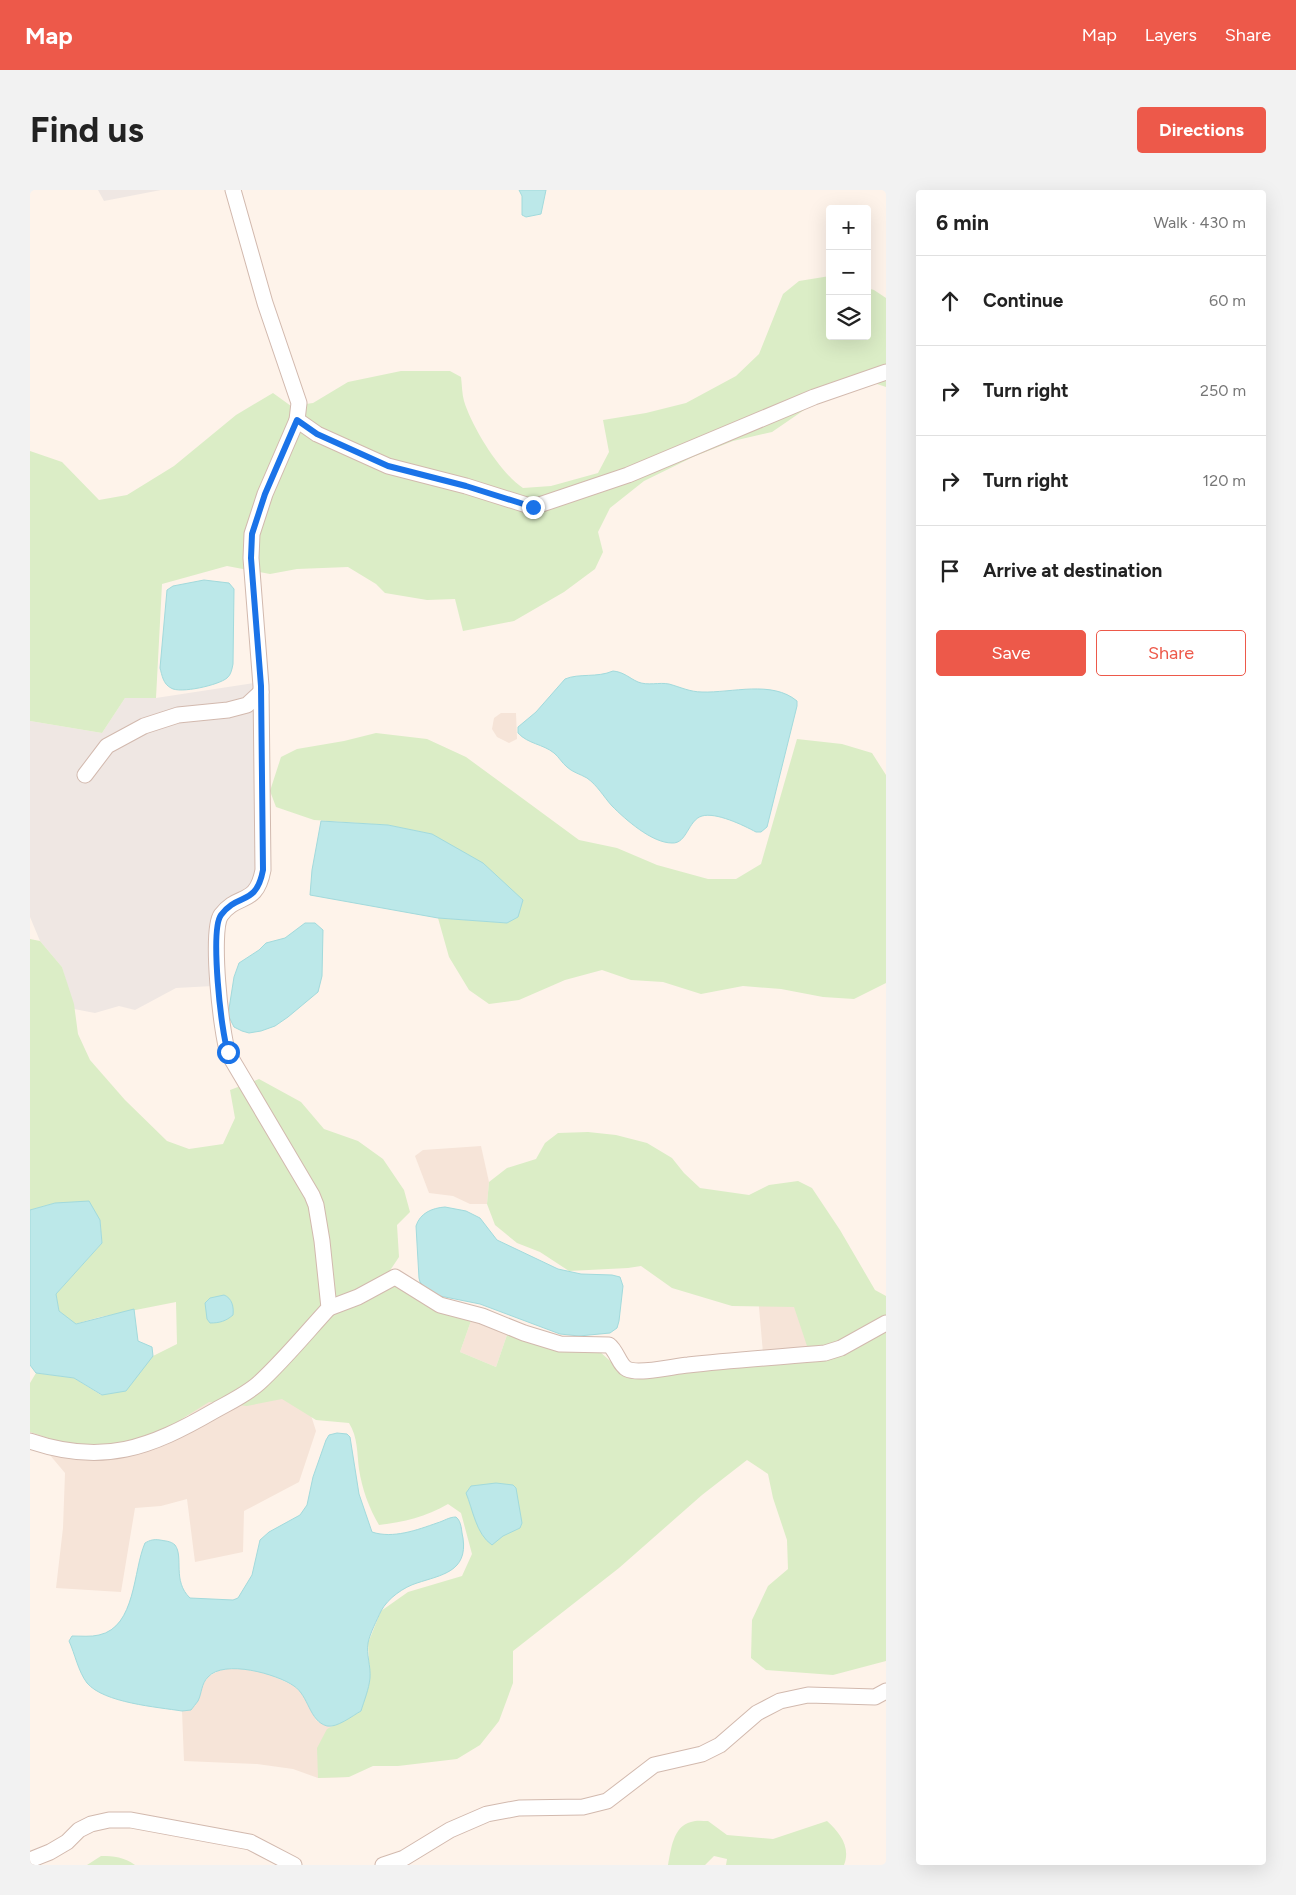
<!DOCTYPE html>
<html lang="en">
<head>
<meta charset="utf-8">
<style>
  :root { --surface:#fff; --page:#f2f2f2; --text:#222; --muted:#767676; --line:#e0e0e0; --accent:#ed594a }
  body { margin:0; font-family:Figtree,sans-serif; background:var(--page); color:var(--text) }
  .controls { position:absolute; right:15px; top:15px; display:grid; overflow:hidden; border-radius:5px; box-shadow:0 5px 20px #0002 }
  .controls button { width:45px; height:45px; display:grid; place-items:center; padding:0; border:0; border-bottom:1px solid var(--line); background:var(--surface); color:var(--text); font:25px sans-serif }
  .stop { position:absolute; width:15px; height:15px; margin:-11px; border:4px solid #1a73e8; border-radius:50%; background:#fff }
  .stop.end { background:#1a73e8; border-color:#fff; box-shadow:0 1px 5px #0008 }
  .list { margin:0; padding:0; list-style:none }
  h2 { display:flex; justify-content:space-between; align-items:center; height:65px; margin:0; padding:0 20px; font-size:21px }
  h2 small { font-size:16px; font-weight:400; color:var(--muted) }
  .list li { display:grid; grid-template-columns:32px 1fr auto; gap:15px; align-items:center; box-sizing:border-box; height:90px; padding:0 20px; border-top:1px solid var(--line) }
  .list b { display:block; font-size:19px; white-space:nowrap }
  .list em { font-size:16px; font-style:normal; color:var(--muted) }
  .actions { display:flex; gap:10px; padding:15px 20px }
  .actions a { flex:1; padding:11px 0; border:1px solid var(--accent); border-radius:5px; text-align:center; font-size:18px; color:var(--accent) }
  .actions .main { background:var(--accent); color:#fff }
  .icon { flex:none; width:28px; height:28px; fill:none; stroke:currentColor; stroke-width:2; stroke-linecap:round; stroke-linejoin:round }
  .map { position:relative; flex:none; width:856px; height:1675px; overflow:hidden; border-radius:5px }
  header { display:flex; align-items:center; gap:30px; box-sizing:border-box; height:70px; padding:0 25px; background:var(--accent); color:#fff }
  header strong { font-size:24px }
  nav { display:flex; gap:28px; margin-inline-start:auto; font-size:18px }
  .intro { display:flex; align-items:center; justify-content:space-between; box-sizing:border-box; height:120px; padding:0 30px }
  h1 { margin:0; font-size:35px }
  .button { padding:12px 22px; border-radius:5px; background:var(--accent); color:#fff; font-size:18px; font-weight:700 }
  main { display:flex; gap:30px; padding:0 30px }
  aside { flex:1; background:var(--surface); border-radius:5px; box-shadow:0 5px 20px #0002 }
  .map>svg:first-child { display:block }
</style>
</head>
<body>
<header>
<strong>Map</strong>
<nav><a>Map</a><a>Layers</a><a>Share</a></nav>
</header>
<div class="intro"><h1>Find us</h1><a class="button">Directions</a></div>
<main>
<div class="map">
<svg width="856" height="1675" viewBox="0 0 856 1675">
  <rect width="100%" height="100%" fill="#fef3ea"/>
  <g fill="#f6e4d8">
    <polygon points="471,523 486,523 487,549 479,553 467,547 462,539 464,528"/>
    <polygon points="451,956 459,992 457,1014 440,1014 423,1006 399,1003 385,966 393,960"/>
    <polygon points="728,1106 780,1106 788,1158 733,1163"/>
    <polygon points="442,1128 478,1142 466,1177 430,1162"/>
    <polygon points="273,1200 286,1241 269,1292 214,1321 213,1362 165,1372 157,1309 131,1316 105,1318 91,1402 26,1398 33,1338 35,1283 19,1264 26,1227 62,1225 65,1267 104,1263 136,1255 162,1241 157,1211"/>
    <polygon points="192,1479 216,1479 239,1484 264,1496 272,1503 286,1530 294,1535 303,1537 319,1587 288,1588 263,1579 227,1574 154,1571 152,1521 161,1520 168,1511 171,1497 179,1486"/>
  </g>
  <g fill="#efe7e3">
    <polygon points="68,0 131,0 74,11"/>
    <polygon points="224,493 227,679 224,694 186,721 180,730 179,739 183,796 146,798 105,820 89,816 65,823 44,819 32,777 10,751 0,727 0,531 72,543 95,508 126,508"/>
  </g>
  <g fill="#dbedc6">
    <path d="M800,86V146H837V98L844,100L856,108V197L844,193L777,218L742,242L703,251L663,267L614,291L580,318L568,342L573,362L565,379L534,402L484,431L433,441L425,409L397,410L355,403L346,394L318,377L267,379L240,384L197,376L132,394L126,508H95L72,543L0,531V261L32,272L69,310L97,305L144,276L206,225L243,203L261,216L283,213L318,192L371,181H420L431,187C432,195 432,204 434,211C442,237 470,283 493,298L521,296L568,283L579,262L573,230L616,223L656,213L706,186L729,164L753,104L769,91Z"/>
    <polygon points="346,543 397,549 436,567 549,650 587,658 627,675 678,689 706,689 731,674 767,549 812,554 842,563 856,585 856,793 824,809 793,807 751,799 713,796 671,804 633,792 601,790 572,780 535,790 489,810 459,814 439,800 419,767 408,728 477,733 402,644 358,635 284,630 246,617 240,601 251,567 267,559 314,551"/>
    <path d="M0,749L10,751L32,777L44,814L48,844L60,870L95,910L137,951L159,959L193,954L205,928L200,900L229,889L271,912L294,939L328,951L353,969L374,1000L380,1022L367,1035L369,1067L359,1082L442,1128L430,1162L466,1177L478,1142L569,1161L588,1178L781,1168L764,1117L702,1116L642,1098L611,1076L598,1078L539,1081L510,1062L487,1053L465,1035L457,1014L459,992L477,978L506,969L515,953L528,943L558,942L586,945L617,953L642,968L654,983L670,998L719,1005L739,995L768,991L782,998L810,1040L845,1100L856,1106V1471L803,1485L736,1480L721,1468L722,1430L738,1396L758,1379L757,1350L743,1308L738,1284L717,1270L672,1305L589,1378L483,1461V1493L469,1531L450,1555L427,1569L368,1576H343L319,1587L288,1588L287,1558L297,1539L331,1521L340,1488L338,1453L351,1421L378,1402L432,1386L442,1364L431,1323L418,1314C396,1327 374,1332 349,1335C339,1318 332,1299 329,1279C327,1264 328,1247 319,1233L286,1230L252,1209L217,1216L179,1212L136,1239L89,1254H36L0,1242V1193L6,1183L44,1188L71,1205L111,1181L121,1167L147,1154L146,1112L70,1127L45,1134L29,1121L26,1104L72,1053L70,1030L25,1013L0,1020Z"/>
    <path d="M678,1631L697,1645L743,1649L797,1631C810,1643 821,1657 814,1675H696L697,1669L684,1666L675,1675H638C641,1660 643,1636 661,1632C666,1630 673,1631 678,1631Z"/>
    <path d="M71,1666C84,1666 94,1667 105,1675H57Z"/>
  </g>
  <g fill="#bce8e9" stroke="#a2dadc">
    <polygon points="489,0 516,0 511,24 496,27 492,25 492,6"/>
    <path d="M174,390L199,393L204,399L203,474C202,479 201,485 197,488C189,495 150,504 141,498C133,494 132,485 130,478L137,400L143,396Z"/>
    <path d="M583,481C594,482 599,488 608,492C618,496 629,492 639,494C650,497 660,502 672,502C702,503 742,490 767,511V516L737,637L731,642H726C713,635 686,622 672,626C658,630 657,654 642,653C622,653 596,630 582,616C573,606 568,596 557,588C550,584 542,582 537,577C532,573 529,567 524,563C513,554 498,554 488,543V537L506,522L535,489C549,483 567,488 583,481Z"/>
    <polygon points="291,631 358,635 402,644 453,673 493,710 488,727 477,733 408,728 280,705 282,680"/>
    <polygon points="275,733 285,733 293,740 292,786 288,802 258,827 245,836 231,841 219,843 212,841 204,837 198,825 204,787 209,773 229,760 236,753 255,748"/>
    <polygon points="59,1011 70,1030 72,1053 26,1104 29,1121 46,1134 104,1119 108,1151 122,1157 123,1166 96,1201 72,1205 44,1188 6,1183 0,1175 0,1020 25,1013"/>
    <path d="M415,1017L436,1021L450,1028L467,1050L528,1079L551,1084L582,1085L590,1087L593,1096L589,1131L587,1138L580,1143L549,1146L530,1144L450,1114L410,1106L400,1102L390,1092L389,1088L386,1036C390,1023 402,1018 415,1017Z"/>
    <path d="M194,1105C202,1108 204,1117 203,1125C196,1131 190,1133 180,1133L177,1129L175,1113L180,1108Z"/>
    <path d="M307,1243L317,1244L320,1247L329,1304L342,1342C363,1349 387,1340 407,1333C414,1331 419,1327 426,1327C432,1332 431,1340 433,1348C438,1382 411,1385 387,1393C374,1397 358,1408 351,1421C347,1430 340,1443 338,1453C336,1464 341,1476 340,1488C339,1499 334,1511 331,1521C322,1526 307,1538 297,1536C279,1531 279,1506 264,1496C247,1484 194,1469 178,1487C171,1494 172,1503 168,1511C166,1514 163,1517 161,1520L152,1521C127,1517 74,1513 57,1493C48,1481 45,1464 39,1451L42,1446C51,1446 61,1447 69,1445C106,1437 103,1380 115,1353C120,1350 124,1349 130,1350C135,1351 141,1351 145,1355C154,1367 142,1391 160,1408L203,1410L208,1408L222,1385L230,1350L239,1342L270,1325L277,1315L283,1287L296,1250L299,1245Z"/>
    <path d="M466,1293L483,1295L486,1298L492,1333L490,1338L473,1346L462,1355C446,1344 443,1320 436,1303L441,1296Z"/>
  </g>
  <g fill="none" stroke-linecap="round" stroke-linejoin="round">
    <g stroke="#d2b9ae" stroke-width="17">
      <g id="street">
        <polyline points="267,230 287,244 358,276 436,296 503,317 598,285 784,207 856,182"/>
        <polyline points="55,585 77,556 114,536 148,525 198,520 217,515 231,502"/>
        <path d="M299,1118L328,1107L365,1087L410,1115L452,1126L494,1143L530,1154L579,1155C587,1161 589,1175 597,1179C609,1185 644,1176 658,1175C703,1170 749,1167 795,1163L811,1158L856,1133"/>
        <path d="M0,1251C73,1276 120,1258 184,1221C198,1213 217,1204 229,1193C254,1170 276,1143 299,1118L292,1051L286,1015L282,1005L198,863C191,843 180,740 191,725C208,702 226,717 233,680L231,496L221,368L222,344L235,304L267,230L269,213L235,113L203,0"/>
        <polyline points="0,1670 20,1662 37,1652 49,1640 61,1634 79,1630 101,1630 220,1652 264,1675"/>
        <polyline points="353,1675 374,1668 420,1640 457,1624 489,1618 553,1617 577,1611 624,1575 672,1564 690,1555 727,1523 750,1511 778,1505 845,1507 856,1501"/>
      </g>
    </g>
    <use href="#street" stroke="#fff" stroke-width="15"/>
  </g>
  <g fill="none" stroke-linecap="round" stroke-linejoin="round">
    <path stroke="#1a73e8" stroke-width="6" d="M198,862C191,843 180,740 191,725C208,702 226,717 233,680L231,496L221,368L222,344L235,304L267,230L287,244L358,276L436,296L503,317"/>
  </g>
</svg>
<div class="controls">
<button>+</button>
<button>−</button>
<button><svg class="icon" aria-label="layers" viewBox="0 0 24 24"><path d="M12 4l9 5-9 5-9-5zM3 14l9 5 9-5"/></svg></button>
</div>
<div class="stop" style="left:198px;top:862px"></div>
<div class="stop end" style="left:503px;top:317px"></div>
</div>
<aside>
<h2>6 min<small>Walk · 430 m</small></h2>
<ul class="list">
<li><svg class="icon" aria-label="ahead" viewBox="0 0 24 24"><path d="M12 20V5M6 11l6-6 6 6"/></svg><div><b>Continue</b></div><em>60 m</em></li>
<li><svg class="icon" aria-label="right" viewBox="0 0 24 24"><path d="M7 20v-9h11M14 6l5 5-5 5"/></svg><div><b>Turn right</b></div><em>250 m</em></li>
<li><svg class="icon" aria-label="right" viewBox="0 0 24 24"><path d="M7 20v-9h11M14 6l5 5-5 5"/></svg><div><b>Turn right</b></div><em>120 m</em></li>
<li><svg class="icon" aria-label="arrive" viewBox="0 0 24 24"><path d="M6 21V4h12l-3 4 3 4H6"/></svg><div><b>Arrive at destination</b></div></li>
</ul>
<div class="actions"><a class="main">Save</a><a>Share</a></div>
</aside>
</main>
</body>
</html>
